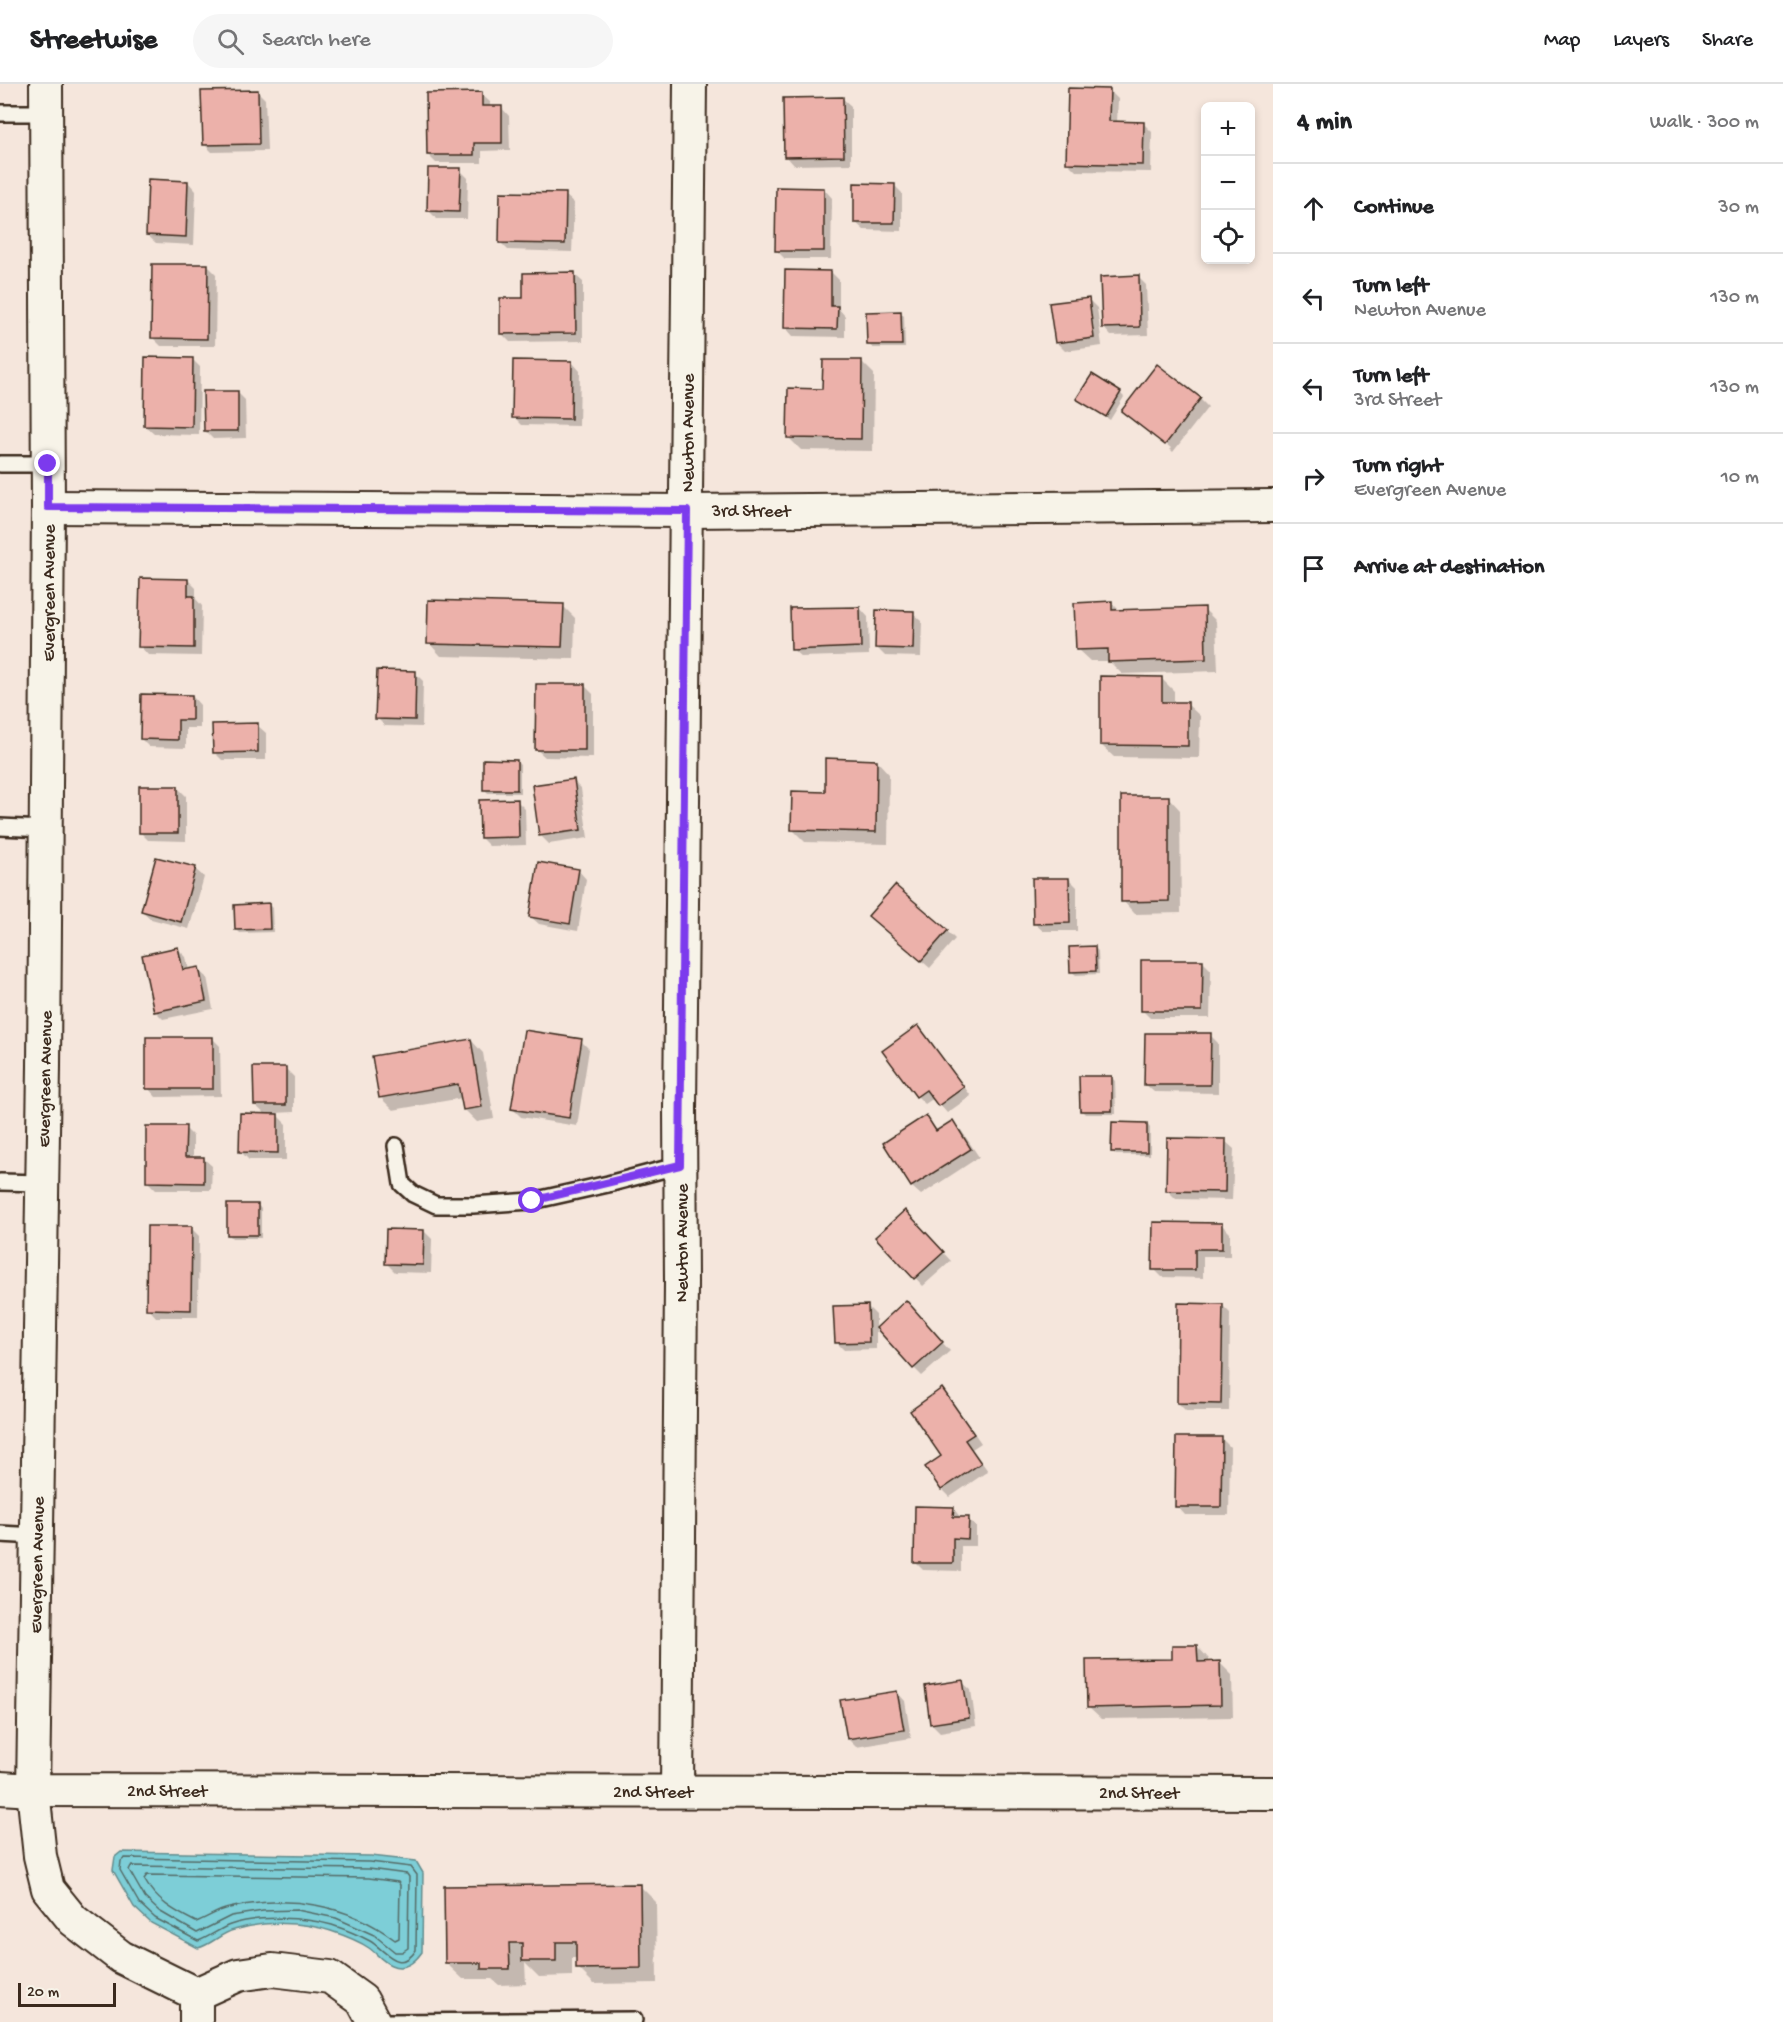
<!DOCTYPE html>
<html lang="en">
<head>
<meta charset="utf-8">
<style>
  :root { --surface:#fff; --page:#f6f6f6; --text:#202124; --muted:#757577; --line:#e0e0e0 }
  body { margin:0; font-family:"Gochi Hand",sans-serif; background:var(--page); color:var(--text) }
  .controls { position:absolute; right:18px; top:18px; display:grid; overflow:hidden; border-radius:9px; box-shadow:0 3px 9px #0003 }
  .controls button { width:54px; height:54px; display:grid; place-items:center; padding:0; border:0; border-bottom:2px solid var(--line); background:var(--surface); color:var(--text); font:30px sans-serif }
  .scale { position:absolute; left:18px; bottom:15px; width:98px; box-sizing:border-box; padding-left:6px; border:3px solid #3b2a1e; border-top:0; font-size:16px; line-height:21px; white-space:nowrap; color:#3b2a1e; -webkit-text-stroke:4px #f7f3e8; paint-order:stroke }
  .stop { position:absolute; width:18px; height:18px; margin:-14px; border:4px solid #7c3aed; border-radius:50%; background:#fff }
  .stop.end { background:#7c3aed; border-color:#fff; box-shadow:0 2px 6px #0008 }
  .list { margin:0; padding:0; list-style:none }
  h2 { display:flex; justify-content:space-between; align-items:center; height:78px; margin:0; padding:0 24px; font-size:26px }
  h2 small { font-size:20px; font-weight:400; color:var(--muted) }
  .list li { display:grid; grid-template-columns:39px 1fr auto; gap:18px; align-items:center; box-sizing:border-box; height:90px; padding:0 24px; border-top:2px solid var(--line) }
  .list b { display:block; font-size:22px; white-space:nowrap }
  .list p { margin:0; font-size:20px; white-space:nowrap; color:var(--muted) }
  .list em { font-size:20px; font-style:normal; color:var(--muted) }
  .icon { flex:none; width:33px; height:33px; fill:none; stroke:currentColor; stroke-width:2; stroke-linecap:round; stroke-linejoin:round }
  .map { position:relative; flex:none; width:1273px; height:1938px; overflow:hidden }
  header { display:flex; align-items:center; gap:36px; box-sizing:border-box; height:84px; padding:0 30px; background:var(--surface); border-bottom:2px solid var(--line) }
  header strong { font-size:28px }
  nav { display:flex; gap:33px; margin-inline-start:auto; font-size:21px }
  .search { width:420px; height:54px; background:var(--page); display:flex; align-items:center; gap:15px; box-sizing:border-box; padding:0 21px; border-radius:33px; color:var(--muted); font-size:22px }
  main { display:flex }
  aside { flex:1; background:var(--surface) }
  .map>svg:first-child { display:block }
</style>
</head>
<body>
<header>
<strong>Streetwise</strong>
<div class="search"><svg class="icon" aria-label="search" viewBox="0 0 24 24"><circle cx="10" cy="10" r="6"/><path d="M15 15l6 6"/></svg>Search here</div>
<nav><a>Map</a><a>Layers</a><a>Share</a></nav>
</header>
<main>
<div class="map">
<svg width="1273" height="1938" viewBox="0 0 1273 1938">
  <rect width="100%" height="100%" fill="#f5e6dc"/>
  <filter id="ink" filterUnits="userSpaceOnUse"><feTurbulence type="fractalNoise" baseFrequency=".0167" numOctaves="2"/><feDisplacementMap in="SourceGraphic" scale="12" xChannelSelector="R" yChannelSelector="G"/><feConvolveMatrix kernelMatrix="1 2 1 2 8 2 1 2 1" color-interpolation-filters="sRGB"/></filter>
  <g filter="url(#ink)">
    <path fill="#7dced7" stroke="#638c8d" stroke-width="1.5" d="M121,1768L371,1772L416,1777L423,1789L422,1868C415,1878 404,1887 391,1881C383,1878 376,1869 369,1864C359,1857 343,1851 331,1847C301,1837 264,1837 234,1846C221,1849 211,1861 198,1864L151,1839L134,1823L113,1786L115,1773Z"/>
    <g fill="#0003">
      <polygon points="1109,6 1118,15 1117,39 1143,39 1152,48 1151,88 1076,87 1067,78"/>
      <polygon points="257,7 265,15 267,67 212,68 204,60"/>
      <polygon points="481,10 490,18 490,24 501,23 509,32 510,66 482,67 482,79 436,79 428,71"/>
      <polygon points="842,14 851,22 851,80 794,81 786,72"/>
      <polygon points="460,86 468,94 467,135 437,135 429,127"/>
      <polygon points="188,98 196,107 194,161 156,159 147,151"/>
      <polygon points="894,101 902,109 902,147 864,146 855,138"/>
      <polygon points="824,105 832,114 831,175 785,175 777,167"/>
      <polygon points="565,111 574,119 572,168 508,166 500,158"/>
      <polygon points="208,182 216,190 215,262 161,262 153,254"/>
      <polygon points="831,188 839,196 839,225 845,232 845,253 793,252 785,243"/>
      <polygon points="574,190 583,198 583,257 510,258 502,250 525,216"/>
      <polygon points="1138,193 1146,201 1148,251 1111,252 1103,243"/>
      <polygon points="1088,215 1097,224 1102,262 1065,267 1056,258"/>
      <polygon points="901,229 904,232 905,264 873,264 869,261"/>
      <polygon points="192,275 200,283 199,351 154,350 145,342"/>
      <polygon points="572,278 580,287 579,342 522,341 514,333"/>
      <polygon points="862,278 874,290 873,367 801,366 788,353 824,307"/>
      <polygon points="237,308 245,316 246,354 213,355 205,347"/>
      <polygon points="1120,309 1124,313 1110,336 1078,315"/>
      <polygon points="1200,315 1208,323 1173,368 1170,365 1171,364 1129,331"/>
      <polygon points="188,496 196,504 196,515 202,522 201,572 148,571 140,562"/>
      <polygon points="1112,519 1120,527 1204,525 1216,537 1218,587 1122,590 1109,577 1090,577 1077,565"/>
      <polygon points="563,522 575,534 574,575 441,572 429,559"/>
      <polygon points="860,524 868,533 869,571 801,573 792,565"/>
      <polygon points="913,529 922,537 921,573 885,572 876,563"/>
      <polygon points="415,589 423,597 422,643 385,642 377,634"/>
      <polygon points="1161,594 1174,607 1174,620 1187,620 1200,632 1199,674 1114,673 1101,661"/>
      <polygon points="585,602 593,610 593,674 545,673 536,665"/>
      <polygon points="192,612 200,621 200,644 186,644 186,664 149,663 141,655"/>
      <polygon points="257,641 266,649 266,676 222,676 214,668"/>
      <polygon points="516,677 520,681 520,709 488,709 484,705"/>
      <polygon points="877,677 889,690 888,760 805,758 793,746 826,709"/>
      <polygon points="573,697 581,705 588,754 549,760 540,751"/>
      <polygon points="178,704 186,712 186,757 148,756 140,748"/>
      <polygon points="1168,713 1180,726 1181,829 1135,830 1123,817"/>
      <polygon points="517,717 525,725 526,761 489,762 481,754"/>
      <polygon points="195,785 204,793 189,845 151,835 142,827"/>
      <polygon points="578,786 586,795 578,847 539,840 530,832"/>
      <polygon points="1069,795 1077,803 1077,847 1043,847 1034,839"/>
      <polygon points="269,821 272,824 273,848 240,849 236,845"/>
      <polygon points="879,840 947,847 955,855 930,884"/>
      <polygon points="1094,863 1098,867 1099,890 1076,891 1072,888"/>
      <polygon points="178,865 186,873 189,886 198,885 207,893 213,925 163,935 155,927"/>
      <polygon points="1202,877 1211,886 1210,934 1150,934 1142,926"/>
      <polygon points="918,943 926,951 971,1012 947,1029 934,1014 925,1020 917,1012 884,968"/>
      <polygon points="1210,951 1218,959 1218,1009 1154,1008 1145,1000"/>
      <polygon points="212,954 220,962 221,1012 156,1013 148,1004"/>
      <polygon points="471,956 483,969 494,1035 477,1038 464,1025 462,1014 393,1026 380,1013"/>
      <polygon points="581,957 589,965 577,1042 521,1033 513,1025"/>
      <polygon points="285,984 294,993 294,1028 275,1029 286,1040 286,1076 249,1076 241,1068 266,1031 255,1021"/>
      <polygon points="1111,993 1115,997 1116,1030 1085,1030 1082,1027"/>
      <polygon points="926,1033 938,1047 953,1038 961,1046 979,1073 921,1111 912,1103 885,1060"/>
      <polygon points="1147,1040 1150,1044 1150,1071 1116,1071 1112,1067"/>
      <polygon points="185,1044 193,1052 193,1074 203,1074 212,1082 211,1106 156,1106 147,1097"/>
      <polygon points="1225,1057 1234,1065 1232,1116 1176,1115 1168,1107"/>
      <polygon points="258,1121 261,1125 261,1154 232,1154 228,1150"/>
      <polygon points="913,1136 951,1177 923,1202 877,1153"/>
      <polygon points="1222,1141 1230,1149 1230,1172 1203,1172 1203,1194 1162,1193 1154,1185"/>
      <polygon points="191,1144 199,1152 198,1233 156,1233 148,1224"/>
      <polygon points="424,1147 432,1155 431,1189 395,1188 387,1180"/>
      <polygon points="1222,1221 1230,1229 1229,1327 1186,1327 1178,1319"/>
      <polygon points="867,1222 876,1231 876,1265 844,1266 836,1258"/>
      <polygon points="914,1227 950,1267 922,1292 914,1284"/>
      <polygon points="942,1306 950,1314 981,1359 972,1365 988,1387 950,1413 942,1405"/>
      <polygon points="1222,1355 1230,1363 1229,1431 1185,1431 1177,1422"/>
      <polygon points="953,1424 961,1434 968,1435 976,1443 976,1462 961,1462 961,1487 923,1486 915,1478"/>
      <polygon points="1197,1562 1209,1575 1209,1579 1220,1579 1232,1591 1233,1633 1101,1635 1088,1623"/>
      <polygon points="962,1598 971,1606 976,1642 940,1648 932,1640"/>
      <polygon points="897,1608 905,1617 911,1654 856,1663 848,1655"/>
      <polygon points="639,1801 656,1818 657,1899 594,1900 578,1884 578,1874 572,1874 572,1892 539,1893 525,1879 526,1900 499,1901 492,1895 463,1895 446,1879"/>
    </g>
    <g fill="none" stroke-linecap="round" stroke-linejoin="round">
      <g stroke="#556c68" stroke-width="1.5">
        <path d="M125,1774L370,1778L411,1783L417,1791L416,1866C400,1891 385,1866 370,1857C359,1851 344,1845 332,1841C304,1833 258,1831 230,1841C221,1844 204,1856 198,1857L155,1834L139,1819L120,1786L121,1777Z"/>
        <polygon points="131,1782 369,1785 407,1790 409,1793 408,1864 402,1868 395,1868 374,1851 336,1834 297,1826 263,1827 231,1832 197,1849 159,1827 145,1814 129,1786"/>
        <path d="M147,1791L369,1794L398,1798L400,1801L399,1854L395,1856C348,1820 287,1810 229,1824C218,1826 207,1834 196,1838C174,1827 156,1817 144,1795Z"/>
      </g>
    </g>
    <g fill="#ecb1aa" stroke="#3b2a1e" stroke-width="1.5">
      <polygon points="1068,4 1110,5 1109,37 1144,38 1143,81 1066,79"/>
      <polygon points="258,6 259,60 203,61 201,7"/>
      <polygon points="482,8 482,22 502,22 502,59 474,59 474,71 427,71 426,9"/>
      <polygon points="843,13 844,72 784,73 783,14"/>
      <polygon points="428,84 461,84 459,128 427,127"/>
      <polygon points="148,95 188,97 186,153 146,151"/>
      <polygon points="854,99 895,100 894,139 854,139"/>
      <polygon points="776,103 824,104 824,167 775,167"/>
      <polygon points="500,108 566,109 565,160 499,159"/>
      <polygon points="152,180 208,180 207,255 151,254"/>
      <polygon points="785,186 831,187 831,222 838,222 837,245 784,244"/>
      <polygon points="575,188 576,249 500,250 500,214 523,214 523,189"/>
      <polygon points="1139,191 1140,243 1102,244 1100,193"/>
      <polygon points="1089,214 1094,254 1055,259 1049,219"/>
      <polygon points="901,227 902,261 867,261 866,228"/>
      <polygon points="145,273 193,274 192,343 144,342"/>
      <polygon points="513,276 572,277 571,335 512,334"/>
      <polygon points="823,276 862,276 861,355 787,354 788,304 822,305"/>
      <polygon points="1157,280 1201,314 1165,361 1121,327"/>
      <polygon points="1092,290 1121,308 1106,333 1076,315"/>
      <polygon points="203,307 238,307 238,347 204,347"/>
      <polygon points="140,494 188,495 188,512 194,512 194,564 138,563"/>
      <polygon points="428,516 564,520 562,563 427,560"/>
      <polygon points="1112,517 1112,526 1205,523 1206,575 1108,578 1108,565 1076,566 1074,519"/>
      <polygon points="860,523 861,563 791,566 790,524"/>
      <polygon points="876,526 914,527 913,565 875,564"/>
      <polygon points="377,586 416,587 415,636 375,635"/>
      <polygon points="1100,592 1162,593 1162,618 1188,618 1188,662 1100,661"/>
      <polygon points="536,600 585,600 585,666 535,666"/>
      <polygon points="141,610 192,611 192,636 178,636 178,656 140,655"/>
      <polygon points="258,639 258,668 213,669 212,640"/>
      <polygon points="825,674 877,676 876,748 791,746 792,707 825,708"/>
      <polygon points="483,675 517,676 517,706 483,706"/>
      <polygon points="574,695 581,746 539,752 532,701"/>
      <rect x="139" y="702" width="39" height="47"/>
      <polygon points="1121,712 1169,712 1169,817 1121,818"/>
      <polygon points="518,715 519,753 480,754 479,716"/>
      <polygon points="156,773 196,783 181,838 141,827"/>
      <polygon points="538,778 579,785 570,840 529,833"/>
      <polygon points="1032,794 1069,794 1070,839 1033,840"/>
      <polygon points="895,801 948,846 921,877 868,832"/>
      <polygon points="269,819 270,845 235,846 234,821"/>
      <polygon points="1095,862 1096,887 1070,888 1069,863"/>
      <polygon points="178,863 183,886 199,883 206,917 154,928 142,871"/>
      <polygon points="1141,876 1203,876 1202,927 1141,927"/>
      <polygon points="918,941 964,1003 938,1022 926,1006 916,1013 882,967"/>
      <polygon points="524,946 582,955 569,1034 511,1025"/>
      <polygon points="1145,949 1211,949 1210,1001 1144,1001"/>
      <rect x="146" y="953" width="67" height="52"/>
      <polygon points="471,955 482,1023 463,1026 458,1000 379,1014 372,972"/>
      <polygon points="253,983 286,983 286,1021 254,1021"/>
      <polygon points="1079,992 1112,992 1112,1027 1080,1027"/>
      <polygon points="240,1029 278,1030 278,1069 239,1068"/>
      <polygon points="926,1031 936,1047 953,1036 971,1065 911,1103 883,1059"/>
      <polygon points="1112,1038 1147,1039 1147,1068 1111,1068"/>
      <polygon points="146,1042 186,1042 185,1073 204,1073 204,1099 146,1098"/>
      <polygon points="1167,1054 1226,1055 1225,1108 1166,1107"/>
      <rect x="227" y="1120" width="31" height="31"/>
      <polygon points="905,1126 944,1168 914,1195 875,1153"/>
      <polygon points="1153,1138 1222,1139 1222,1165 1195,1165 1195,1186 1152,1186"/>
      <polygon points="147,1142 192,1142 191,1226 146,1225"/>
      <polygon points="386,1145 424,1146 423,1181 385,1180"/>
      <polygon points="906,1216 943,1258 913,1285 876,1244"/>
      <polygon points="1178,1219 1223,1220 1221,1320 1177,1319"/>
      <polygon points="868,1221 869,1258 835,1259 833,1222"/>
      <polygon points="942,1304 974,1350 965,1356 981,1379 941,1406 925,1383 941,1372 910,1327"/>
      <polygon points="1176,1353 1222,1353 1221,1423 1175,1423"/>
      <polygon points="915,1422 954,1423 953,1433 969,1433 968,1455 953,1454 953,1479 914,1479"/>
      <polygon points="1172,1561 1197,1561 1198,1578 1220,1577 1221,1621 1087,1624 1086,1576 1172,1575"/>
      <polygon points="963,1596 969,1634 930,1640 925,1602"/>
      <polygon points="897,1607 904,1646 847,1655 840,1616"/>
      <polygon points="640,1800 641,1884 576,1885 576,1858 556,1858 556,1877 522,1877 522,1859 509,1859 510,1885 481,1885 481,1879 445,1879 444,1802"/>
    </g>
    <g fill="none" stroke-linecap="round" stroke-linejoin="round">
      <g stroke="#3b2a1e" stroke-width="20">
        <g id="service">
          <polyline points="0,29 46,29"/>
          <polyline points="0,380 48,380"/>
          <polyline points="0,743 46,745"/>
          <polyline points="396,1062 402,1100 413,1110 436,1121 473,1121 532,1117 608,1100 680,1081"/>
          <polyline points="0,1098 42,1099"/>
          <polyline points="0,1450 37,1452"/>
          <polyline points="389,1938 634,1936"/>
        </g>
      </g>
      <g stroke="#3b2a1e" stroke-width="36">
        <g id="minor">
          <polyline points="46,0 48,423 44,982 33,1706 40,1772 48,1805 73,1836 121,1873 196,1910"/>
          <polyline points="48,423 687,427 1273,422"/>
          <polyline points="0,1704 33,1706 1273,1709"/>
          <polyline points="677,1707 681,1198 680,1025 690,0"/>
          <polyline points="196,1910 238,1891 272,1886 330,1893 362,1916 374,1938"/>
          <polyline points="196,1938 196,1910"/>
        </g>
      </g>
      <use href="#service" stroke="#f7f3e8" stroke-width="15"/>
      <use href="#minor" stroke="#f7f3e8" stroke-width="32"/>
    </g>
  </g>
  <g fill="none" stroke-linecap="round" stroke-linejoin="round" filter="url(#ink)">
    <polyline stroke="#7c3aed" stroke-width="8" points="48,380 48,423 687,427 680,1081 532,1117"/>
  </g>
  <g text-anchor="middle" stroke-width="4.5" stroke-linejoin="round" paint-order="stroke">
    <g font-size="18" fill="#3b2a1e" stroke="#f7f3e8">
      <text transform="translate(687 349) rotate(-90)" y="6">Newton Avenue</text>
      <text x="751" y="432">3rd Street</text>
      <text transform="translate(48 509) rotate(-90)" y="6">Evergreen Avenue</text>
      <text transform="translate(44 995) rotate(-89)" y="6">Evergreen Avenue</text>
      <text transform="translate(681 1159) rotate(-90)" y="6">Newton Avenue</text>
      <text transform="translate(36 1481) rotate(-89)" y="6">Evergreen Avenue</text>
      <text x="167" y="1712">2nd Street</text>
      <text x="653" y="1713">2nd Street</text>
      <text x="1139" y="1714">2nd Street</text>
    </g>
  </g>
</svg>
<div class="controls">
<button>+</button>
<button>−</button>
<button><svg class="icon" aria-label="locate" viewBox="0 0 24 24"><circle cx="12" cy="12" r="6"/><path d="M12 2v4M12 18v4M2 12h4M18 12h4"/></svg></button>
</div>
<div class="scale">20 m</div>
<div class="stop" style="left:532px;top:1117px"></div>
<div class="stop end" style="left:48px;top:380px"></div>
</div>
<aside>
<h2>4 min<small>Walk · 300 m</small></h2>
<ul class="list">
<li><svg class="icon" aria-label="ahead" viewBox="0 0 24 24"><path d="M12 20V5M6 11l6-6 6 6"/></svg><div><b>Continue</b></div><em>30 m</em></li>
<li><svg class="icon" aria-label="left" viewBox="0 0 24 24"><path d="M17 20v-9H6M10 6l-5 5 5 5"/></svg><div><b>Turn left</b><p>Newton Avenue</p></div><em>130 m</em></li>
<li><svg class="icon" aria-label="left" viewBox="0 0 24 24"><path d="M17 20v-9H6M10 6l-5 5 5 5"/></svg><div><b>Turn left</b><p>3rd Street</p></div><em>130 m</em></li>
<li><svg class="icon" aria-label="right" viewBox="0 0 24 24"><path d="M7 20v-9h11M14 6l5 5-5 5"/></svg><div><b>Turn right</b><p>Evergreen Avenue</p></div><em>10 m</em></li>
<li><svg class="icon" aria-label="arrive" viewBox="0 0 24 24"><path d="M6 21V4h12l-3 4 3 4H6"/></svg><div><b>Arrive at destination</b></div></li>
</ul>
</aside>
</main>
</body>
</html>
